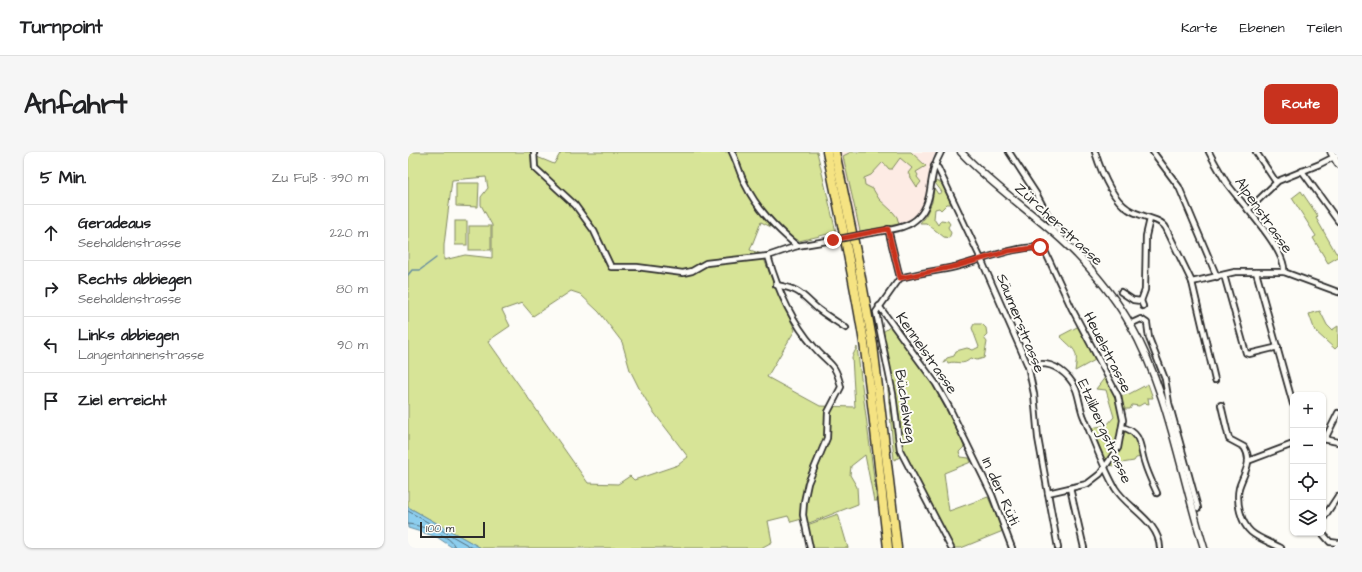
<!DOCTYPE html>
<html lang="de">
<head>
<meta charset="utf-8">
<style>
  :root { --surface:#fff; --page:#f6f6f6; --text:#202124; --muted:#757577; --line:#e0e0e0; --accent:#c8321e }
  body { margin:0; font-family:"Architects Daughter",sans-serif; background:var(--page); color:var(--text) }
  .controls { position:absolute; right:12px; bottom:12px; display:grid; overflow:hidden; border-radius:8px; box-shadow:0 1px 3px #0004 }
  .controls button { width:36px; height:36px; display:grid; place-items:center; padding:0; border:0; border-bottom:1px solid var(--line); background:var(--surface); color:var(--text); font:20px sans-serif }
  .scale { position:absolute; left:12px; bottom:10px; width:65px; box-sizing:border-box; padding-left:4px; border:2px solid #2b2b2b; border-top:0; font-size:11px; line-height:14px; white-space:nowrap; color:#2b2b2b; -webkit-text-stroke:3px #fdfcf7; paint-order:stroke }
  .stop { position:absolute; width:12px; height:12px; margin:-9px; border:3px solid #c8321e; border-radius:50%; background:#fff }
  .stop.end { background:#c8321e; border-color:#fff; box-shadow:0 1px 4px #0008 }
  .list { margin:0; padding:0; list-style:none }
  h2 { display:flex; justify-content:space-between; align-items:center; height:52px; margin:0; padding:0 16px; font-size:17px }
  h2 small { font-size:13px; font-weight:400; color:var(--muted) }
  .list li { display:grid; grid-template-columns:26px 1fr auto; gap:12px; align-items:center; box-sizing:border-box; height:56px; padding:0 16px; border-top:1px solid var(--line) }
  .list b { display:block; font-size:15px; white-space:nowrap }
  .list p { margin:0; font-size:13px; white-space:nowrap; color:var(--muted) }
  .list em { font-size:13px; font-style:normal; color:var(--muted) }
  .icon { flex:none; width:22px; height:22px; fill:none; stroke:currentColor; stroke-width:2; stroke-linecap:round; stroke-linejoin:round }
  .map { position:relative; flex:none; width:930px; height:396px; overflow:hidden; border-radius:8px }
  header { display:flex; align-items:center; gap:24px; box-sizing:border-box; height:56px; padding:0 20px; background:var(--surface); border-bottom:1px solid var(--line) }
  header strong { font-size:19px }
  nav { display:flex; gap:22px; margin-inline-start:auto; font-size:14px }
  .intro { display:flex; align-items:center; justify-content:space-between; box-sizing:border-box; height:96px; padding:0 24px }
  h1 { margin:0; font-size:28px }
  .button { padding:10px 18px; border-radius:8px; background:var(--accent); color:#fff; font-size:14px; font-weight:700 }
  main { display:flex; gap:24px; padding:0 24px }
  aside { flex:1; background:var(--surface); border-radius:8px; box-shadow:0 1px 3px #0004 }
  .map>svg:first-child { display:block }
</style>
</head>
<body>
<header>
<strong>Turnpoint</strong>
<nav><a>Karte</a><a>Ebenen</a><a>Teilen</a></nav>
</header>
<div class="intro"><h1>Anfahrt</h1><a class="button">Route</a></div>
<main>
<aside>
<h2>5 Min.<small>Zu Fuß · 390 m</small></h2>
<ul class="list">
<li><svg class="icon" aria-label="ahead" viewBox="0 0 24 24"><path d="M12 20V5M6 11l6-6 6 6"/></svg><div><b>Geradeaus</b><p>Seehaldenstrasse</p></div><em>220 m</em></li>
<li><svg class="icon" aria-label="right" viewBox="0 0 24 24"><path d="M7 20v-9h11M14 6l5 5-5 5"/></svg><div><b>Rechts abbiegen</b><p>Seehaldenstrasse</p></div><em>80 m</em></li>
<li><svg class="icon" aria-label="left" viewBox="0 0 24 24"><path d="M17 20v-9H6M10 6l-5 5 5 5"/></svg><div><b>Links abbiegen</b><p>Langentannenstrasse</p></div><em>90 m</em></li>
<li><svg class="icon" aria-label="arrive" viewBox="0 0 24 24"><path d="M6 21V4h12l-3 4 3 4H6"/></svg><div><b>Ziel erreicht</b></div></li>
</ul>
</aside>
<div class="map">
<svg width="930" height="396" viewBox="0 0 930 396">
  <rect width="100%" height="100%" fill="#fdfcf7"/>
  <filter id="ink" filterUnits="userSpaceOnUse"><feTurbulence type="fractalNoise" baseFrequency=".025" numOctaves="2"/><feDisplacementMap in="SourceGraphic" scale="8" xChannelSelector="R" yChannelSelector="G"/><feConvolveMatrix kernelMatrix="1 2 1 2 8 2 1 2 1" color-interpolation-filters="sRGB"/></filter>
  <g filter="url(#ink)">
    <polygon fill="#fdebe4" points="431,0 528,0 525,6 519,43 514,57 508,65 501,70 450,80"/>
    <g fill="#d7e497" stroke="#818861" fill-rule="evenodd">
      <path d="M0,0H128L129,5L146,12L153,0H409L428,80L391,89L353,70L342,98L354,102L365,130L387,178L359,225L412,254L447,255L444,205L449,195L469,349H466L457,303L443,314L442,323L449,335L450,352L396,373L394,367L383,370L380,364L360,369L364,390L353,396H73L0,355ZM78,25L80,36L73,45V53L84,73V106L57,103L36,108V93L44,28ZM163,139L172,142L191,160L214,190L222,218L231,236L244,258L280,305L270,313L226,328L222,324L210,332L180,331L80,189L102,174L94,158L114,151L125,164Z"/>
      <polygon points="443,0 503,0 518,14 508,20 510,23 509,25 513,30 509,35 500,21 504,16 492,6 484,17 481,17 475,10 463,23 456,26 457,33 465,37 471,47 485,60 489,65 491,72 452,79 435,4"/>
      <polygon points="528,29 534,32 543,52 539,52 533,58 531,56 527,57 526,67 530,73 533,68 540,69 542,72 540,75 543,81 541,86 536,85 518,71 512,71 518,63 524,50 526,36 530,42 534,40 527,31"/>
      <polygon points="48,31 71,31 70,55 48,54"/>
      <polygon points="893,39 910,64 908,66 928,101 930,101 930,105 920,111 905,86 908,84 884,46"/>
      <rect x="47" y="69" width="12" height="24"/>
      <rect x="61" y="74" width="22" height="24"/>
      <polygon points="912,159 919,173 924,178 930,174 930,194 927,197 907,179 901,162"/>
      <path d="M566,172H574L578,176L579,183L576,186L579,190L576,206L569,208L563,206C555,215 549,208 540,211L539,209L535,211L539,206L546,204L548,199L559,196L565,198L571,195L564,176Z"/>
      <polygon points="483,174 525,233 553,286 556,295 551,300 553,305 561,306 563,310 536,321 541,359 580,345 595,379 553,396 545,396 496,303 486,308 475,180"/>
      <path d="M671,174L689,207L667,219C671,196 666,199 652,184Z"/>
      <path d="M698,224C710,247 718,271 707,296C705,301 703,306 698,308L696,307L683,276L699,273L706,265L698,238L688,237Z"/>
      <polygon points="740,232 745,246 740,246 741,252 736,251 731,254 724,253 722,257 716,257 713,244 721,242"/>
      <polygon points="719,277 728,285 734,305 728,306 726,309 708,312 705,314 702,313 710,300 716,280"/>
      <polygon points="430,362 440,396 404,396 399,373"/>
    </g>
    <polygon fill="#8dceee" stroke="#668da0" points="0,355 73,396 45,396 29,385 0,376"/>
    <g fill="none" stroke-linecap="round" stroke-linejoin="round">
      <g stroke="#526c79" stroke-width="1">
        <polyline points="0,359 65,396"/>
        <path d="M0,372C11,373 45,383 47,396"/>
      </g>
      <polyline stroke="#668da0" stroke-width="1.5" points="0,123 4,118 12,118 28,106"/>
      <g stroke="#2b2b2b" stroke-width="8">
        <g id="street">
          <polyline points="126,0 127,16 167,53 186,79 203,115 229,115 275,121 284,119 298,111 360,104 389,94 425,88"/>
          <path d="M324,0C329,10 332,22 337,32C349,57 368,76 389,94"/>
          <polyline points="601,0 629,43 645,73 656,82"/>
          <path d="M687,0C693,19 703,46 720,57C731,65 753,66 758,76L784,130L807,228"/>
          <polyline points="745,0 771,35 809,125"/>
          <path d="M801,0C806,10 812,20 818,30C831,49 879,98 876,120"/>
          <polyline points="848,0 868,30"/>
          <polyline points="526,14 530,16 573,107 620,214 626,242 630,286 650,396"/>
          <polyline points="894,19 930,69"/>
          <polyline points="840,58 870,29 912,12 930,3"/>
          <polyline points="480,77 492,126 468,160 485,242 492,298 543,396"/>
          <path d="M457,82C489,76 516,78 522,39C524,25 526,12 533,0"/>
          <path d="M360,104C369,136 384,170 406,195C421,213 427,209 433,235L420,260L419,286L400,331L396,350L395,363L402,396"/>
          <polyline points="848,120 885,252"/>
          <polyline points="816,123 838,201 841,202 870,195"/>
          <path d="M492,126C510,121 529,119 547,115C564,111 622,89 636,97L664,157L710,244L715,268L710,296L692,322L679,332L640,341"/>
          <polyline points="784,130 827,120 876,120 930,140"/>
          <path d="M368,133C392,137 393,142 410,157C419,164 429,170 438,176"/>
          <polyline points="713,140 725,148 733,149 737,138 738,84 742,67"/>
          <polyline points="733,149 735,154"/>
          <polyline points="471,154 528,232 541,255 584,343 604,396"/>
          <polyline points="722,172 733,167 739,171 741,186 757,227 761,251 790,356"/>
          <path d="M620,214C637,209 649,213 661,226C671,237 670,249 675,263C685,287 694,313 707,336C719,356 751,369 752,396"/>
          <path d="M813,253L821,287L836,295C846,310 835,322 831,336C828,350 833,371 843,380C851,387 864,391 873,396"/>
          <path d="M714,275C735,281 731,295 737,312C740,322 745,332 749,341"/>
          <polyline points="915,287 930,290"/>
          <polyline points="917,287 930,261"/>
          <polyline points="840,309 885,292"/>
          <polyline points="662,336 676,396"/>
          <polyline points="915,367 930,344"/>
          <polyline points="914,381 922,390 930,391"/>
        </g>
      </g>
      <g stroke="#2b2b2b" stroke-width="9">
        <g id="secondary">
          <path d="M553,0C591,41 640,70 677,111C694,130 710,150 722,172C760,238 773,323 796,396"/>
          <polyline points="923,0 930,12"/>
        </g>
      </g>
      <g stroke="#2b2b2b" stroke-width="11">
        <g id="highway">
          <path d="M419,0C432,63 446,127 456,191C466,259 472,328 480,396"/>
          <polyline points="427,0 450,109 465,193 489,396"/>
        </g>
      </g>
      <use href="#street" stroke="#fdfcf7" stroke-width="4.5"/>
      <use href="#secondary" stroke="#fdfcf7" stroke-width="6"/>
      <use href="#highway" stroke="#f5e382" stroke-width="8"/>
      <g stroke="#2b2b2b" stroke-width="8" stroke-linecap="butt">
        <polyline id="street-bridge" points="425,88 457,82"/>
      </g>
      <use href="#street-bridge" stroke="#fdfcf7" stroke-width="4.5"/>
    </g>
  </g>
  <g fill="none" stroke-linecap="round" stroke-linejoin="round" filter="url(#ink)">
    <polyline stroke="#c8321e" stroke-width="5" points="425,88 480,77 492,126 549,114 601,99 632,95"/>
  </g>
  <g text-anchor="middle" stroke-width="4" stroke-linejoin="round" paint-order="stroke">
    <g font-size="15" fill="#2b2b2b" stroke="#fdfcf7">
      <text transform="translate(856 63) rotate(55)" y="5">Alpenstrasse</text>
      <text transform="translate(651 72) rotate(43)" y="5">Zürcherstrasse</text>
      <text transform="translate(613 171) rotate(68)" y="5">Säumerstrasse</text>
      <text transform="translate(700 200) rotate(63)" y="5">Heuelstrasse</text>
      <text transform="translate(519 201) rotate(55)" y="5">Kennelstrasse</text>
      <text transform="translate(498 254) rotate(81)" y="5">Büchelweg</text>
      <text transform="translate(697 279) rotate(66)" y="5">Etzlibergstrasse</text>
      <text transform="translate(593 339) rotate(66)" y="5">In der Rüti</text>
    </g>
  </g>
</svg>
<div class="controls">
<button>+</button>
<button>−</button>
<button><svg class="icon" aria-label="locate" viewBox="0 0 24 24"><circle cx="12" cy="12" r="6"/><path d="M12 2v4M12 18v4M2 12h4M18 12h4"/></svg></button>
<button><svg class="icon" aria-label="layers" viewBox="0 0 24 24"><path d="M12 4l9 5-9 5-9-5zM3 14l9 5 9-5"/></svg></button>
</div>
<div class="scale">100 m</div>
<div class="stop" style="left:632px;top:95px"></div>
<div class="stop end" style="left:425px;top:88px"></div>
</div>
</main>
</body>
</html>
